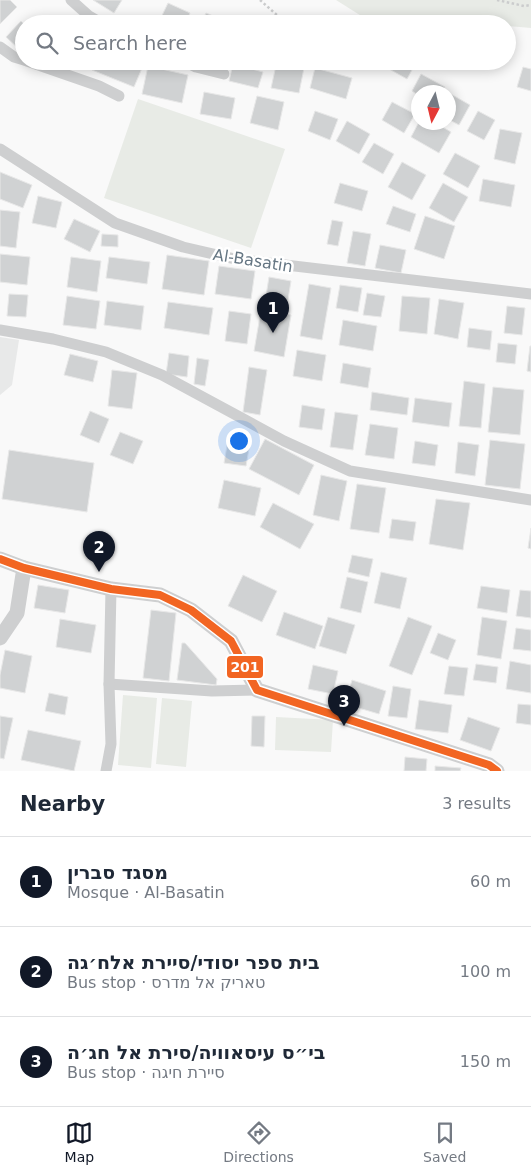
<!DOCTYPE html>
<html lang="en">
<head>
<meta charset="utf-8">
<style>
  :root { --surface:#fff; --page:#f6f6f7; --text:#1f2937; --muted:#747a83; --line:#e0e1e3; --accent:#111827 }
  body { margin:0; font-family:"DejaVu Sans","Noto Sans Hebrew",sans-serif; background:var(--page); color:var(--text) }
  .compass { position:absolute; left:411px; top:85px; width:45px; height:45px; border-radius:50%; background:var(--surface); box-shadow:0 2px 12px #0003; rotate:187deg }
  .you { position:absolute; left:238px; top:440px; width:18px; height:18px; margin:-12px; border:4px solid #fff; border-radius:50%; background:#1a73e8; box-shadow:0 0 0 8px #1a73e833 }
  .badge { display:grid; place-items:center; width:32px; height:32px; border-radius:50%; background:var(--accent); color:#fff; font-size:16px; font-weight:700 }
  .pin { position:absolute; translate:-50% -41px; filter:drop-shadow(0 1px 2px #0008) }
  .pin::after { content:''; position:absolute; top:26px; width:18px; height:15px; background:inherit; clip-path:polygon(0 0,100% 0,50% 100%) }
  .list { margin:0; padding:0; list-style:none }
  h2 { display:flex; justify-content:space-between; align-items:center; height:65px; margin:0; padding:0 20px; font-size:21px }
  h2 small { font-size:16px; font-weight:400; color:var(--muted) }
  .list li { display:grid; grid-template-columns:32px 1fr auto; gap:15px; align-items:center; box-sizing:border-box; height:90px; padding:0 20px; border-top:1px solid var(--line) }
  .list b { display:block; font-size:19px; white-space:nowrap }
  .list p { margin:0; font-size:16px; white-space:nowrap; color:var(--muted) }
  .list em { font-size:16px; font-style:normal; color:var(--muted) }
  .icon { flex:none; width:28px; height:28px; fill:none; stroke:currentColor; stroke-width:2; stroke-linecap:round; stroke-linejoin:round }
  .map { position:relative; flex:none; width:531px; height:771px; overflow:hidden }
  .search { position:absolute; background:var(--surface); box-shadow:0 2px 12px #0003; left:15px; right:15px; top:15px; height:55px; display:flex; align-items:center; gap:12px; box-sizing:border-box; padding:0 18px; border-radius:28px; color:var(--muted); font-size:19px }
  .sheet { height:335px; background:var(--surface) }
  nav { display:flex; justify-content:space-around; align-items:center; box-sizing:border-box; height:70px; border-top:1px solid var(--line); background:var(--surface); font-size:14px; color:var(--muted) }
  nav a { display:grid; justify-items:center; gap:2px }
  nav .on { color:var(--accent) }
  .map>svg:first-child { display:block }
</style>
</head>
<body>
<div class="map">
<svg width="531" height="771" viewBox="0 0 531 771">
  <rect width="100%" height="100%" fill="#f9f9f9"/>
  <polygon fill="#e8e9e9" points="0,337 19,340 12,385 0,395"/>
  <g fill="#e8ebe6">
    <polygon points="336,0 531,0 531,28 507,26 507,24 363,17"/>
    <polygon points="138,99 285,149 251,248 104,198"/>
    <polygon points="123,695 157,698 151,768 118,765"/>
    <polygon points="162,698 192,701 186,767 156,764"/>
    <polygon points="276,717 333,720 331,752 275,750"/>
  </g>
  <g fill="#d0d2d3" stroke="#e8e8e8">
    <polygon points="0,0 10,0 17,7 0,24"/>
    <polygon points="93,0 122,0 114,13"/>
    <polygon points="168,3 190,13 185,24 158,24"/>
    <polygon points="206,13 232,24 201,24"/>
    <polygon points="21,21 24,24 24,45 20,50 6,37"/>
    <polygon points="53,61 82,61 81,68"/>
    <polygon points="96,61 145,61 134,87 92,70"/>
    <polygon points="277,61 296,61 305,63 299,93 271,88"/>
    <polygon points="384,61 417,61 407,79 382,65"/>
    <polygon points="233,64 263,72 258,88 229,81"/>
    <polygon points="148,66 188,75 182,103 142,94"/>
    <polygon points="523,67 531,69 531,91 517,87"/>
    <polygon points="315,68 352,78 346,99 310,88"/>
    <polygon points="421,74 445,87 442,92 418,92 418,95 412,91"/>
    <polygon points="204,92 235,98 231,119 200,114"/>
    <polygon points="449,93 470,105 459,125 448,119"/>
    <polygon points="257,96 284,102 278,130 250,123"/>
    <polygon points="392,102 415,114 404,133 382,120"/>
    <polygon points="315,111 338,119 330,140 308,131"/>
    <polygon points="478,111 495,120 484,140 467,131"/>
    <polygon points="347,121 370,134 359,154 336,141"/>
    <polygon points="419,122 434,122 451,132 439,153 411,137"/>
    <polygon points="500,129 522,133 515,164 494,159"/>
    <polygon points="374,143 394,154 383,174 362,162"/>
    <polygon points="455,153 480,166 468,188 443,174"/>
    <polygon points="402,162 426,175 412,200 388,187"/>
    <polygon points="0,172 32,185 23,208 0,199"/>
    <polygon points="483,179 515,185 511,207 479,201"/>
    <polygon points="340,183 368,191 362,211 334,203"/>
    <polygon points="443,183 468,197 454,222 429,208"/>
    <polygon points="38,196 62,202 56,228 32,223"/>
    <polygon points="393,206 416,214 410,232 386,224"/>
    <polygon points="0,210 20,212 16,248 0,246"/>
    <polygon points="425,216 455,226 444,259 414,249"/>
    <polygon points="74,219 100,231 90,252 64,239"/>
    <polygon points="332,220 343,222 338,246 327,244"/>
    <polygon points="353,231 371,234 365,266 347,263"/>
    <polygon points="102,234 118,235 118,247 101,246"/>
    <polygon points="380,245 406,250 401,273 375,268"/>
    <polygon points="0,254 30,257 27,285 0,282"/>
    <polygon points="167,255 209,261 204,295 162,289"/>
    <polygon points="71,257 101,261 97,292 67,287"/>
    <polygon points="109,257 150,262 147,284 106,278"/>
    <polygon points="219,266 255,271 251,299 215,294"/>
    <polygon points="269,277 291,281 287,306 265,302"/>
    <polygon points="309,284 331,288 322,340 300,336"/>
    <polygon points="340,285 362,288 358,312 336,308"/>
    <polygon points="367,293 385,296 381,317 363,315"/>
    <polygon points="9,294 28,295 26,317 7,316"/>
    <polygon points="67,296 100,301 96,329 63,325"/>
    <polygon points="402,296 430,298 427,334 399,331"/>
    <polygon points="439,299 464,303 458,339 434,334"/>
    <polygon points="107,301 144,306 141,330 104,325"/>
    <polygon points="168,302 213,308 209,335 164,328"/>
    <polygon points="507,306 525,308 522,335 504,333"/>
    <polygon points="261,310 291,315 284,357 254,351"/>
    <polygon points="229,311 251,314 247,344 225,341"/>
    <polygon points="343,320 377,326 373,351 339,345"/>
    <polygon points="469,328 492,331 490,350 467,347"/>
    <polygon points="498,343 517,345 515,364 496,362"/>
    <polygon points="530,346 531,346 531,372 527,371"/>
    <polygon points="297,350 326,355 322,381 293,376"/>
    <polygon points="169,353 189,356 187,377 166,374"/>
    <polygon points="70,354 98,361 93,382 64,375"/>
    <polygon points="197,358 209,360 205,386 194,384"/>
    <polygon points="343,363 371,368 368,388 340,383"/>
    <polygon points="249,367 267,370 260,415 243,412"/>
    <polygon points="112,370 137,373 132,409 108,406"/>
    <polygon points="464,381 485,384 481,428 459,426"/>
    <polygon points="493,387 524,390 520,435 488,432"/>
    <polygon points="372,392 409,398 407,415 370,410"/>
    <polygon points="415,398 452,403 449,427 412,422"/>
    <polygon points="302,405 325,409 322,430 299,427"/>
    <polygon points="90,411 109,419 99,443 80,435"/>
    <polygon points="335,412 358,415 353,450 330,447"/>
    <polygon points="370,424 398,428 394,459 365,455"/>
    <polygon points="120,432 143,441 133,464 110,455"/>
    <polygon points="229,434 251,437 246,466 224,463"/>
    <polygon points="265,439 314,465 299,495 249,469"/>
    <polygon points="490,440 525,444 520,489 485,485"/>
    <polygon points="415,441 438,445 435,466 412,463"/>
    <polygon points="458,442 479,445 475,476 455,473"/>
    <polygon points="9,450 94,463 87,512 2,499"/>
    <polygon points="321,475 347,481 339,521 313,515"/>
    <polygon points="224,480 261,488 255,516 218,508"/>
    <polygon points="357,484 386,488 379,533 350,529"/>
    <polygon points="436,499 470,503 463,550 429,544"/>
    <polygon points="273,503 314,524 300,549 260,527"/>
    <polygon points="392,519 416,522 413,541 389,538"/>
    <polygon points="531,528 531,549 528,548"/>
    <polygon points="352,555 373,559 369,577 348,572"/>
    <polygon points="381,572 407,578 400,609 374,603"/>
    <polygon points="243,575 277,591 262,622 228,606"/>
    <polygon points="347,577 368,582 361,613 340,608"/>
    <polygon points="38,585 69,590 65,613 34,608"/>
    <polygon points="481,586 510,590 507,613 477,608"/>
    <polygon points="520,590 531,591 531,618 516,616"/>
    <polygon points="151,610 176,613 169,681 143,678"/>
    <polygon points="284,612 323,626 315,649 276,635"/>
    <polygon points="328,617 355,625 346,654 319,646"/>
    <polygon points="408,617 432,626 412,675 389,666"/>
    <polygon points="482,617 507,621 501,659 477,655"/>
    <polygon points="60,619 96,625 91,653 56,647"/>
    <polygon points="516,628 531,630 531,651 513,649"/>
    <polygon points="438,633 456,640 448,660 430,653"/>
    <polygon points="182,643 185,643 217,679 216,685 177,680"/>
    <polygon points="5,650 32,656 25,693 0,688 0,675"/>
    <polygon points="510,661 531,665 531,693 506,689"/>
    <polygon points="476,664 498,667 496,683 473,680"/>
    <polygon points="313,665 338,671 333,694 308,689"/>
    <polygon points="449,666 468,668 464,696 444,694"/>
    <polygon points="352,680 386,691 379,714 345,704"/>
    <polygon points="393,686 411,689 407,718 388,716"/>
    <polygon points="49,693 68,697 65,715 45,711"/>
    <polygon points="419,700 452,705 448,733 415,729"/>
    <polygon points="518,704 531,705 531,725 516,723"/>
    <polygon points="0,716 13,718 4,759 0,758"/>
    <polygon points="252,716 265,716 264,747 251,746"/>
    <polygon points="468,717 500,728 491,751 460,740"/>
    <polygon points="28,730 81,741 74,771 21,760"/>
    <polygon points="405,757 427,759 426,771 404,771"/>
    <polygon points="435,766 461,768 460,771 435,771"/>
  </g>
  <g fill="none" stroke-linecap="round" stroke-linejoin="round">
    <g stroke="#cbcccd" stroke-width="2.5" stroke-dasharray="2.5 2.5" stroke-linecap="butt">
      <polyline points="260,0 287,24"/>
      <polyline points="497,0 524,6 531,5"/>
    </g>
    <g stroke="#cecfd0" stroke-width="11">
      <polyline points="71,0 89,16 103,24"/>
      <polyline points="0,47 14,57 24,60"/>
      <polyline points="27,61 99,86 119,96"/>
      <polyline points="184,61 196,67 224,74"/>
      <polyline points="0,149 115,223 183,247 235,259 531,294"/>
      <polyline points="0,330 53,339 106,352 162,375 284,441 350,471 531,500"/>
      <polyline points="109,684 212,691 257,690"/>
      <polyline points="106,771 111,744 109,684 111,589"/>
    </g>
    <g stroke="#cecfd0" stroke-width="15">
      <polyline points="0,559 24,568 111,589 160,595 191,610 231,641 257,690 489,765 497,771"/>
      <polyline points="0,638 17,613 24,568"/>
    </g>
    <g stroke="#fff" stroke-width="11">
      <polyline id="bus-1" points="0,559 24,568 111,589 160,595 191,610 231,641 257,690 489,765 497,771"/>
    </g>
    <use href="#bus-1" stroke="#f26522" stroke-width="8"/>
  </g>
  <g text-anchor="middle" stroke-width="5" stroke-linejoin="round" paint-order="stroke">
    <g font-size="16" fill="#657683" stroke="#fff">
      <text transform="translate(253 260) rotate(9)" y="6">Al-Basatin</text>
    </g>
  </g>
  <rect stroke="#fff" stroke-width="2" x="226" y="655" width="38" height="24" rx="5" fill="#f26522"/>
  <g font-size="14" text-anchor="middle" font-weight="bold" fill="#fff">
    <text x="245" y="672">201</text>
  </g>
</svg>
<svg class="compass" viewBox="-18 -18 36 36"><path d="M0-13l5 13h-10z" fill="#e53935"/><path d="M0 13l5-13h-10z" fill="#747a83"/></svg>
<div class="you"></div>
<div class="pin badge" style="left:273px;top:333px">1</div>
<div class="pin badge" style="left:99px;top:572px">2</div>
<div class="pin badge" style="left:344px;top:726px">3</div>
<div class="search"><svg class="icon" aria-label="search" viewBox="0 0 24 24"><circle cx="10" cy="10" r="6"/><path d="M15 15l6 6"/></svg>Search here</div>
</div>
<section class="sheet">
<h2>Nearby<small>3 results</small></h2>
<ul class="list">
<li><span class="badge">1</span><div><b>מסגד סברין</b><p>Mosque · Al-Basatin</p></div><em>60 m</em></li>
<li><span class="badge">2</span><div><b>בית ספר יסודי/סיירת אלח׳גה</b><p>Bus stop · טאריק אל מדרס</p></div><em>100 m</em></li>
<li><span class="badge">3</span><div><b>בי״ס עיסאוויה/סירת אל חג׳ה</b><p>Bus stop · סיירת חיגה</p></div><em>150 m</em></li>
</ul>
</section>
<nav>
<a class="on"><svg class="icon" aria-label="map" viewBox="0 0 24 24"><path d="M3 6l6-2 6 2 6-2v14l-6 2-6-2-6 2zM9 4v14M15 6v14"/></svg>Map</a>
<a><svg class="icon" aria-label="directions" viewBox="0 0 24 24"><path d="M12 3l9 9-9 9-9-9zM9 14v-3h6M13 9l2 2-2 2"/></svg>Directions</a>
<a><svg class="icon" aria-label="saved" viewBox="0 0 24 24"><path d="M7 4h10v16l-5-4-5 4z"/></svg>Saved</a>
</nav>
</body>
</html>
